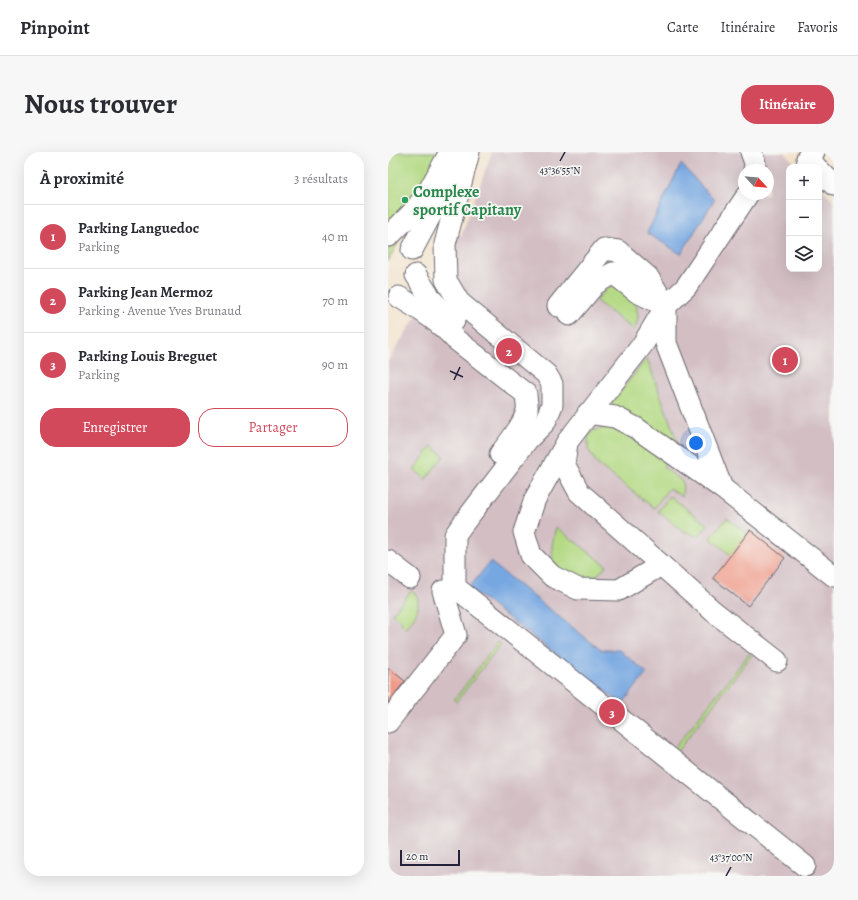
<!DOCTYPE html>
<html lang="fr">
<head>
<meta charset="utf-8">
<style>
  :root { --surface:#fff; --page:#f7f7f7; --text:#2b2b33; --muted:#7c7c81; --line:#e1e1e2; --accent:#d1495b }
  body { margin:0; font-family:Alegreya,serif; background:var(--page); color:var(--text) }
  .controls { position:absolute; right:12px; top:12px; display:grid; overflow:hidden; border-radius:8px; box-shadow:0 4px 16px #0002 }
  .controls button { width:36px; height:36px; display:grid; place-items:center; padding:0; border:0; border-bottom:1px solid var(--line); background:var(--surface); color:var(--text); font:20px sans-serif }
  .compass { position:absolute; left:350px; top:12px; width:36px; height:36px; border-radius:50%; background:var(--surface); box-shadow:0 4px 16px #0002; rotate:116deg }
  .scale { position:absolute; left:12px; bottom:10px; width:60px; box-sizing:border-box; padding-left:4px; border:2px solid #22223b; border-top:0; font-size:11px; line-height:14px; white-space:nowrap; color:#22223b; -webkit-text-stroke:3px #f6f6f2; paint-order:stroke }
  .you { position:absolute; left:308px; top:291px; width:14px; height:14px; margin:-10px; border:3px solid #fff; border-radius:50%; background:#1a73e8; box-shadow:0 0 0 6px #1a73e833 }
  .badge { display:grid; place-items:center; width:26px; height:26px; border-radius:50%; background:var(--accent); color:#fff; font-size:13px; font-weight:700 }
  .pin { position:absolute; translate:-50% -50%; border:2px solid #fff; box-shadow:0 1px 4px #0006 }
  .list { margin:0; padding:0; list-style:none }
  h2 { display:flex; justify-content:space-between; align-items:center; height:52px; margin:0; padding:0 16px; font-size:17px }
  h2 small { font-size:13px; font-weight:400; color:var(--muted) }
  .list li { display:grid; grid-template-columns:26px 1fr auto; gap:12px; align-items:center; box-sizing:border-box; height:64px; padding:0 16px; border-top:1px solid var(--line) }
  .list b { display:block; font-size:15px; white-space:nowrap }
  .list p { margin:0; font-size:13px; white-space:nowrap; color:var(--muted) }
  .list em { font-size:13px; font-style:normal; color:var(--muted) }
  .actions { display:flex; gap:8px; padding:12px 16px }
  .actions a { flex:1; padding:9px 0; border:1px solid var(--accent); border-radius:16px; text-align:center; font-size:14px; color:var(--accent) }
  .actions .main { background:var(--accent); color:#fff }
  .icon { flex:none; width:22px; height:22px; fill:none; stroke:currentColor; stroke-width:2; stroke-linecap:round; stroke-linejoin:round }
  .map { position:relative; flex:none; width:446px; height:724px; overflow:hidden; border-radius:16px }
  header { display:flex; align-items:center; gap:24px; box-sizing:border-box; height:56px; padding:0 20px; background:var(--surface); border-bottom:1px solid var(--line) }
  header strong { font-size:19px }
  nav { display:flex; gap:22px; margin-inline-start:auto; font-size:14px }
  .intro { display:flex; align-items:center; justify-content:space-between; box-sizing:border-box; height:96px; padding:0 24px }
  h1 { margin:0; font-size:28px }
  .button { padding:10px 18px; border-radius:16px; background:var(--accent); color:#fff; font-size:14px; font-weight:700 }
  main { display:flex; gap:24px; padding:0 24px }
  aside { flex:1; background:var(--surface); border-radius:16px; box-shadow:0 4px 16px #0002 }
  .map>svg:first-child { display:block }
</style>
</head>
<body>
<header>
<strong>Pinpoint</strong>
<nav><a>Carte</a><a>Itinéraire</a><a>Favoris</a></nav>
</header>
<div class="intro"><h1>Nous trouver</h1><a class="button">Itinéraire</a></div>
<main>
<aside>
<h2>À proximité<small>3 résultats</small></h2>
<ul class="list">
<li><span class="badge">1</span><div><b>Parking Languedoc</b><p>Parking</p></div><em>40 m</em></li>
<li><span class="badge">2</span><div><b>Parking Jean Mermoz</b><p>Parking · Avenue Yves Brunaud</p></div><em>70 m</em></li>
<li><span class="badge">3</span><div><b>Parking Louis Breguet</b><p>Parking</p></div><em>90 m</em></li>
</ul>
<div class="actions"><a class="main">Enregistrer</a><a>Partager</a></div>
</aside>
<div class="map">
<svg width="446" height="724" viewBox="0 0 446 724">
  <rect width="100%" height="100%" fill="#f6f6f2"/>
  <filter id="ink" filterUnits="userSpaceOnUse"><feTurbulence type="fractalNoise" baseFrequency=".025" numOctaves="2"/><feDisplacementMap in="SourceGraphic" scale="8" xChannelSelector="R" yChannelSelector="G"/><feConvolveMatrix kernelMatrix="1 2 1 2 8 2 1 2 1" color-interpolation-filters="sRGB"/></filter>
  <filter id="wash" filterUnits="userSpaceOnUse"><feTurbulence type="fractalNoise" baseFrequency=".012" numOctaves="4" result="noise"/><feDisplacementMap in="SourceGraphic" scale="16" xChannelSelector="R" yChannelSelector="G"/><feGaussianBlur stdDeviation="0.9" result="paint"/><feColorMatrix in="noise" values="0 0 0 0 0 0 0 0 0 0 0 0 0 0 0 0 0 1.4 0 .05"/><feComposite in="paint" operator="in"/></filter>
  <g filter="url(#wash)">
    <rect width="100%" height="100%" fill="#f3e3cd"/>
    <path fill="#d2bec3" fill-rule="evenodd" d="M104,0H395L411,15H401V117H431V34L446,49V724H0V209L61,113L67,83L73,84ZM356,18H380V42H356Z"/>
    <g fill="#b3d982" stroke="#6a7e5e">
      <polygon points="0,0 62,0 27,58 0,110"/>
      <path d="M231,134C243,139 250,153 250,166C250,170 247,174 246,178L208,149L220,135Z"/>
      <polygon points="259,206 290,292 287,297 220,255"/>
      <polygon points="219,275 237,281 277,310 275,315 295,330 294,345 281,336 266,356 209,312 200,297 200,286 204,279"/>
      <polygon points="44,294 56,304 38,327 26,318"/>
      <polygon points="282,344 320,373 310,385 294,378 270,359"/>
      <polygon points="339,366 360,382 343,403 322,386"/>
      <polygon points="168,375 219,414 208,424 192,427 171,417 165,408 164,394"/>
      <path d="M23,439L29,443C33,459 27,464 18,476L13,472L14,470L4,462Z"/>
      <polygon points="110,490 113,492 68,550 66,548"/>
      <polygon points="361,502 364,503 359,509 287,602 284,599"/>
    </g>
    <g fill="#77a7e1" stroke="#4c648e">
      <polygon points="293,12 326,48 293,102 259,81"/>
      <polygon points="102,410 213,498 231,498 259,521 234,552 81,436"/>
    </g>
    <g id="blocks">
      <g fill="#f09987">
        <polygon points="362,378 397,406 360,454 325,426"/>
        <polygon points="0,516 17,529 0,551"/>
      </g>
    </g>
  </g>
  <g filter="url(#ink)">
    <use href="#blocks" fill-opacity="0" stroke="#6b666e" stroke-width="1"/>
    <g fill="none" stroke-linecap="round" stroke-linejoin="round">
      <g stroke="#6b666e" stroke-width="23">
        <g id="minor">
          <polyline points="81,0 57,92 58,128 71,150 158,222 164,232 164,253 157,270 140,287 74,373 67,383 67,435 417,714"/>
          <polyline points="363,0 367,11 366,18"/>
          <polyline points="426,0 419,6 428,15"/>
          <polyline points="431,18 446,33"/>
          <polyline points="360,42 298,135 278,154 278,191 334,336 446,424"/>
          <polyline points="1,84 27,58 41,38 62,0"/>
          <polyline points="24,98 69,14"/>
          <path d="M28,123C40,143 47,155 66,169"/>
          <path d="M11,145C31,157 52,170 67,187L138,242C138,247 140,253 139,258C137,270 120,292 112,302"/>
          <polyline points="170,154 216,97 230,99 260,125 278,154"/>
          <polyline points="181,163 207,132 225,121 249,140 278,154"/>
          <polyline points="200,261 227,265 248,276 334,336"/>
          <polyline points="179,291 176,312 191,340 325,459 389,509"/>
          <polyline points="0,409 22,426"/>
          <polyline points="273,413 231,438 190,437 164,424 143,403 136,380 147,347 179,290 255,192 278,154"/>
          <polyline points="0,570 68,483 55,439"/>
        </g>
      </g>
      <use href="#minor" stroke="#fff" stroke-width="21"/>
    </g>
  </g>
  <path fill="none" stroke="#22223b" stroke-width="1.5" d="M172,9L177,0M62,219L75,225M66,228L72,215M338,724L343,715"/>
  <circle fill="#2e9e5b" stroke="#f6f6f2" stroke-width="1.5" cx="17" cy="48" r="4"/>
  <g text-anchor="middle" stroke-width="3.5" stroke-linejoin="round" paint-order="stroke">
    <g font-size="16" font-weight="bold" fill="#27864d" stroke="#f6f6f2" text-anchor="start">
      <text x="25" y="45">Complexe<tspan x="25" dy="18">sportif Capitany</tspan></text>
    </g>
  </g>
  <g font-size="10" text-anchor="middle" fill="#22223b" stroke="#f6f6f2" stroke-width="3.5" stroke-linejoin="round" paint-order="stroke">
    <text x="172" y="22">43°36'55"N</text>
    <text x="343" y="709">43°37'00"N</text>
  </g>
</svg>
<div class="controls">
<button>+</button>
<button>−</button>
<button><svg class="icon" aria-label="layers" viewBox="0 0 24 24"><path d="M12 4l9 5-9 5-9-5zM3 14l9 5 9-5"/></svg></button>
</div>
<svg class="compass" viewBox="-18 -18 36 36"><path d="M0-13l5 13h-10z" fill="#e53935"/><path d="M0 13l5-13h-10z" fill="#7c7c81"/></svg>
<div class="scale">20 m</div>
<div class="you"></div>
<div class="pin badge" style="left:397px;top:208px">1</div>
<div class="pin badge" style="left:121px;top:199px">2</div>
<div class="pin badge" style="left:224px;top:560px">3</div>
</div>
</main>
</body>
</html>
